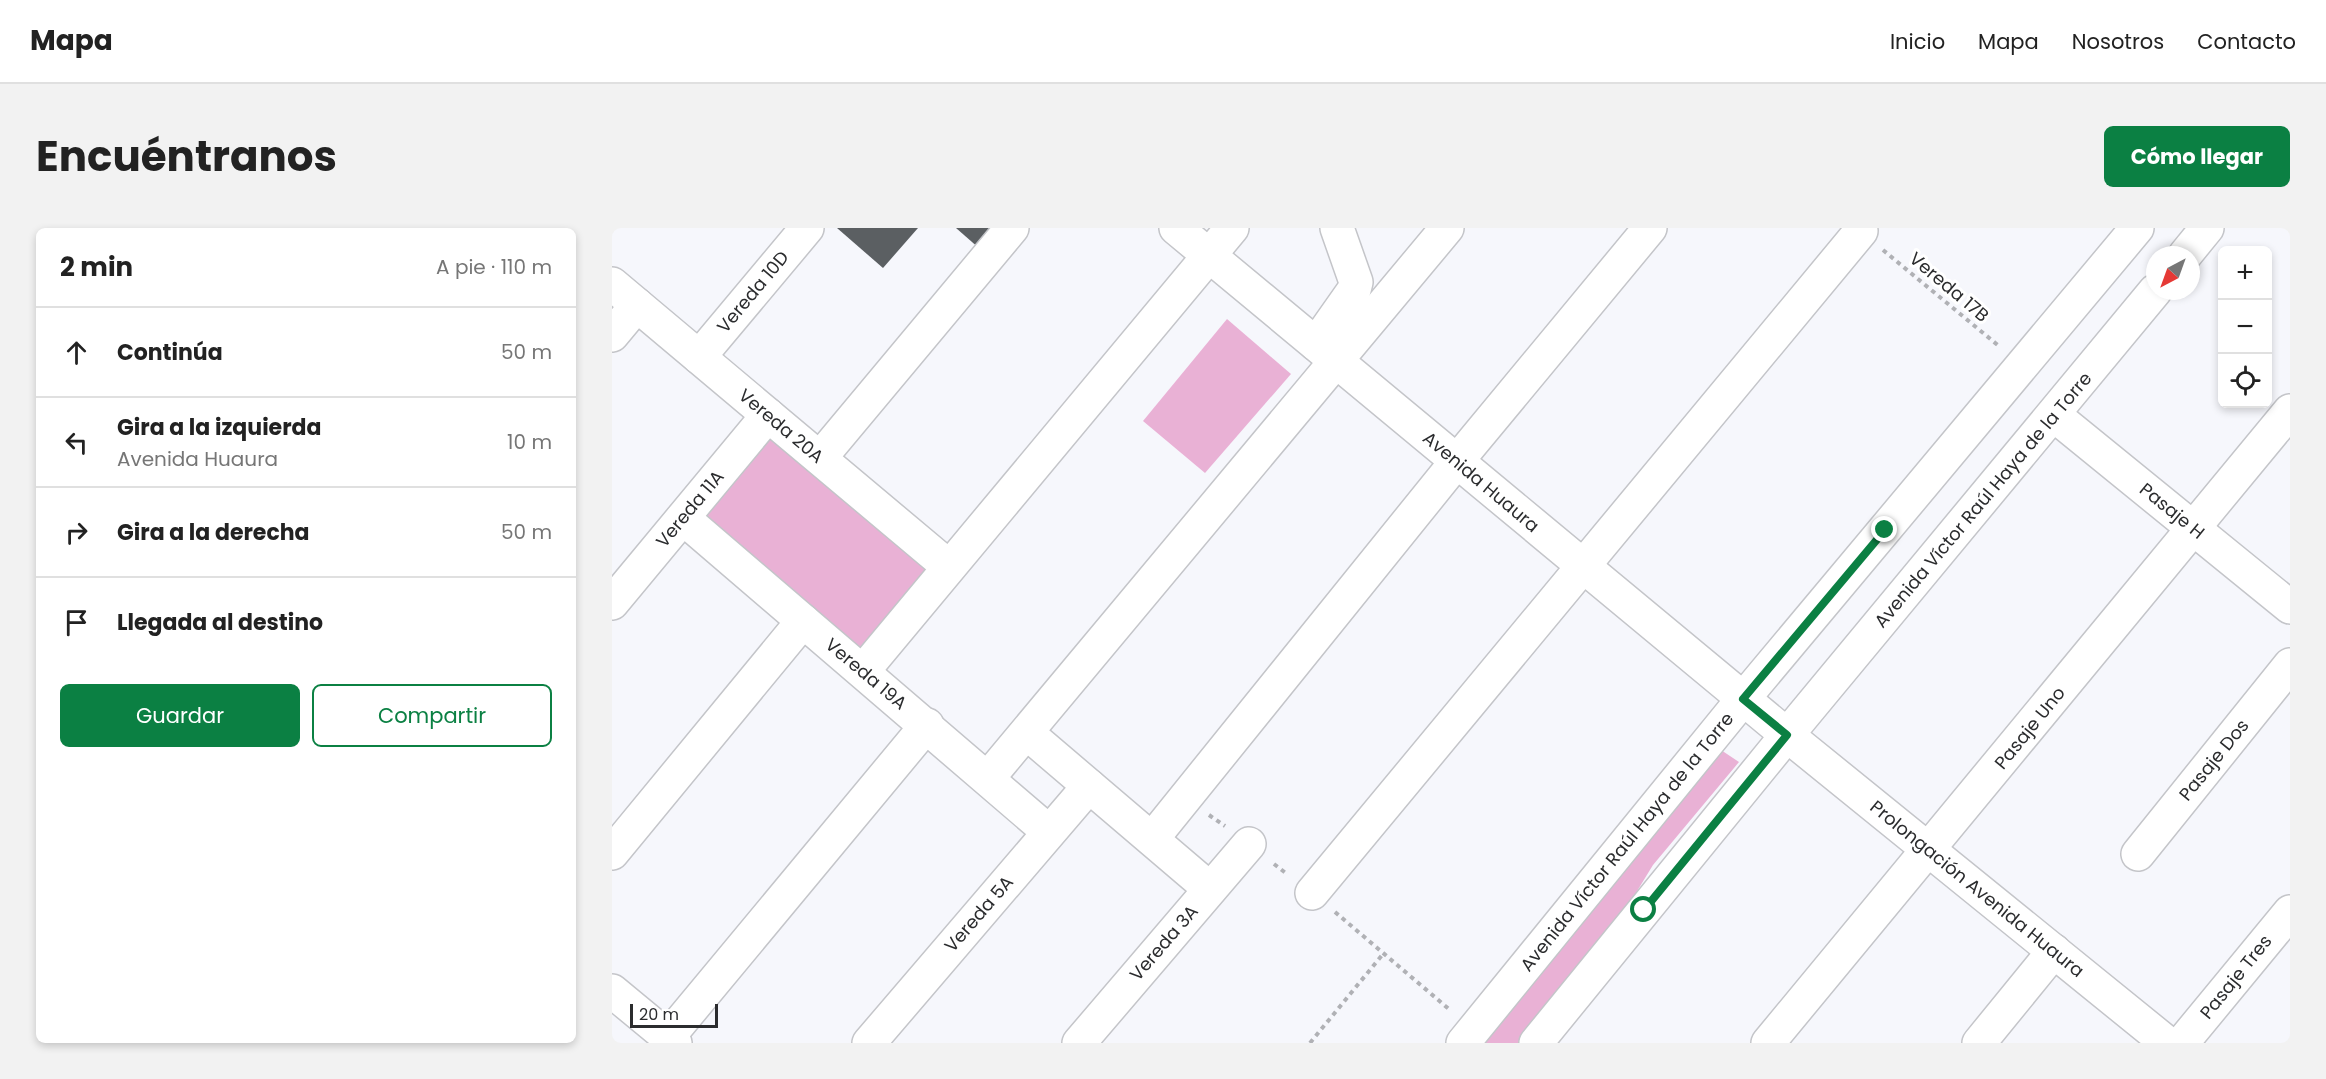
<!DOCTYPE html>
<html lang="es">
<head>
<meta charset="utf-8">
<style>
  :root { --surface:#fff; --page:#f2f2f2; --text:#222; --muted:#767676; --line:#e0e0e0; --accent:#0b8043 }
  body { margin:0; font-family:Poppins,sans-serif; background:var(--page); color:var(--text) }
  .controls { position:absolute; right:18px; top:18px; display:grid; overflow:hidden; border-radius:9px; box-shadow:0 3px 9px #0003 }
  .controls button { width:54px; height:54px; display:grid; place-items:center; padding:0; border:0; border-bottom:2px solid var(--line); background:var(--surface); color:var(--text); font:30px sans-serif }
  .compass { position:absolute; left:1534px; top:18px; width:54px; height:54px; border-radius:50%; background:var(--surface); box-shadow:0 3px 9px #0003; rotate:221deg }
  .scale { position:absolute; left:18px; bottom:15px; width:88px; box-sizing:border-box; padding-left:6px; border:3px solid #2b2c2e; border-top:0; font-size:16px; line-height:21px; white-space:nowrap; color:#2b2c2e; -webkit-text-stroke:4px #fff; paint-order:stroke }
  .stop { position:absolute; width:18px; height:18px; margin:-14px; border:4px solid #0b8043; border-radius:50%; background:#fff }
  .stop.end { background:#0b8043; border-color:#fff; box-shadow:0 2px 6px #0008 }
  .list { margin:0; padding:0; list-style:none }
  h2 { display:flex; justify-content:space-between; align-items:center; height:78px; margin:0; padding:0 24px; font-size:26px }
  h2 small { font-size:20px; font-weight:400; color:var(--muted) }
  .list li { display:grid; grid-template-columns:39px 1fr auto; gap:18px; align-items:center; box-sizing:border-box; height:90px; padding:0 24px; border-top:2px solid var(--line) }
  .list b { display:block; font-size:22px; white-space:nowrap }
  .list p { margin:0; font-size:20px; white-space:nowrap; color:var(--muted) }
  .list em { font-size:20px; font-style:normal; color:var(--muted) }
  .actions { display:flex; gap:12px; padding:18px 24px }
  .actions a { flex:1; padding:14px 0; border:2px solid var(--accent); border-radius:9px; text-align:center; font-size:21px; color:var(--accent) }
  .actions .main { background:var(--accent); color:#fff }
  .icon { flex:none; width:33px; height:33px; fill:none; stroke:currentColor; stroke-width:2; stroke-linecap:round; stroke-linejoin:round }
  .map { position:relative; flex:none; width:1678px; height:815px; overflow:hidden; border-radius:9px }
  header { display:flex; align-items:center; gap:36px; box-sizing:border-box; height:84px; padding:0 30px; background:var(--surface); border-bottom:2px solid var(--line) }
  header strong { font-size:28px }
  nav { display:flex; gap:33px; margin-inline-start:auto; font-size:21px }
  .intro { display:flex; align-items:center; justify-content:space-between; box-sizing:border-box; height:144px; padding:0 36px }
  h1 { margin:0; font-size:42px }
  .button { padding:15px 27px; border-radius:9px; background:var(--accent); color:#fff; font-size:21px; font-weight:700 }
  main { display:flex; gap:36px; padding:0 36px }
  aside { flex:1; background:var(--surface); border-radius:9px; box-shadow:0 3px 9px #0003 }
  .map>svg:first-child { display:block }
</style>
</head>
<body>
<header>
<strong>Mapa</strong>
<nav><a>Inicio</a><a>Mapa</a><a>Nosotros</a><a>Contacto</a></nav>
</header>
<div class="intro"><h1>Encuéntranos</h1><a class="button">Cómo llegar</a></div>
<main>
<aside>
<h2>2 min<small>A pie · 110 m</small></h2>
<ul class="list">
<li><svg class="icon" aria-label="ahead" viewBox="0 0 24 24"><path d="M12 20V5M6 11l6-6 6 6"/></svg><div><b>Continúa</b></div><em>50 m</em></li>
<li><svg class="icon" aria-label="left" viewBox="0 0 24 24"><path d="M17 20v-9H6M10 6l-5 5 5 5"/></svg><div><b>Gira a la izquierda</b><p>Avenida Huaura</p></div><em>10 m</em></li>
<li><svg class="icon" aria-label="right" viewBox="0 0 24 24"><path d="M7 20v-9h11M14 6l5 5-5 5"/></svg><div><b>Gira a la derecha</b></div><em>50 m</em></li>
<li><svg class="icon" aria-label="arrive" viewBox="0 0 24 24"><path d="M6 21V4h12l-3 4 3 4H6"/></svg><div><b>Llegada al destino</b></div></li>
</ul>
<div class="actions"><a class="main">Guardar</a><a>Compartir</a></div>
</aside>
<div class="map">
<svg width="1678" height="815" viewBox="0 0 1678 815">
  <rect width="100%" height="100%" fill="#f6f7fc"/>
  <g fill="#e9b1d5">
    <polygon points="615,91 679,146 593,245 531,193"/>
    <polygon points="160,197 327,340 248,432 82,289"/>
    <polygon points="1109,522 1127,534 1041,637 1000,704 908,815 868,815"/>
  </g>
  <g fill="#5b5f62">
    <polygon points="225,0 306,0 271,40"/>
    <polygon points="344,0 387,0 368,21"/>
  </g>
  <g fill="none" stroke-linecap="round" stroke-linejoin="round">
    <g stroke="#c4c5c9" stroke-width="36">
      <g id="minor">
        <polyline points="564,0 1175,507 1555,815"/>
        <polyline points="1573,27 1595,0"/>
        <polyline points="0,56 337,339"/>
        <polyline points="0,107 25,77"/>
        <polyline points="704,116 742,62 744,54 725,0"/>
        <polyline points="87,129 195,0"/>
        <polyline points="1442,187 1678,379"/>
        <polyline points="208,230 400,0"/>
        <polyline points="71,290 437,604"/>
        <polyline points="0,375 156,187"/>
        <polyline points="251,443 620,0"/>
        <polyline points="415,505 598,661"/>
        <polyline points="376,550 835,0"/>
        <polyline points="540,611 845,233 1038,0"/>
        <polyline points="0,625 191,393"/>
        <polyline points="1526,626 1678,437"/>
        <polyline points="700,665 1249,3"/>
        <polyline points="0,763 63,815"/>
        <polyline points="56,809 315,497"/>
        <polyline points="257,815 477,558"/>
        <polyline points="467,815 637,616"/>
        <polyline points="851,815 1131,471 1525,0"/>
        <polyline points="924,815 1175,507 1543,63"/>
        <polyline points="1156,815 1678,183"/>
        <polyline points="1367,815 1442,723"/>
        <polyline points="1570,815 1678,684"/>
      </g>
    </g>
    <g stroke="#b0b1b5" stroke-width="4" stroke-dasharray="4.5 4.5" stroke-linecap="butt">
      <polyline points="1271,22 1388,119"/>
      <polyline points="597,587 613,598"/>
      <polyline points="662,636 675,646"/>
      <polyline points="723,684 838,782"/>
      <polyline points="698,815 771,726"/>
    </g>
    <use href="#minor" stroke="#fff" stroke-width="33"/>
  </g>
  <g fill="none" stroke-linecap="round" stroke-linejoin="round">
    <polyline stroke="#0b8043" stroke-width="8" points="1032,682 1175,507 1131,471 1273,302"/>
  </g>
  <g text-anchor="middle" stroke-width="6" stroke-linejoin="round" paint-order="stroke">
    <g font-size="18" fill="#2b2c2e" stroke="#fff">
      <text transform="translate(1337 59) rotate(40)" y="6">Vereda 17B</text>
      <text transform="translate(141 64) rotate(-50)" y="6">Vereda 10D</text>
      <text transform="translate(169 198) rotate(40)" y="6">Vereda 20A</text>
      <text transform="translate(869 254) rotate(40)" y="6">Avenida Huaura</text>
      <text transform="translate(1371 272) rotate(-50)" y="6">Avenida Víctor Raúl Haya de la Torre</text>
      <text transform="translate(78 281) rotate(-50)" y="6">Vereda 11A</text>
      <text transform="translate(1560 283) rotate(39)" y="6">Pasaje H</text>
      <text transform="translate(254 446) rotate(40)" y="6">Vereda 19A</text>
      <text transform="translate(1418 500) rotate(-51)" y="6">Pasaje Uno</text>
      <text transform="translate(1602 532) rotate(-51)" y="6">Pasaje Dos</text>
      <text transform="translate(1015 614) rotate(-51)" y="6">Avenida Víctor Raúl Haya de la Torre</text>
      <text transform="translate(1365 661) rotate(39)" y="6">Prolongación Avenida Huaura</text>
      <text transform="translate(367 686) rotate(-49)" y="6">Vereda 5A</text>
      <text transform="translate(552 715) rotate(-49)" y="6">Vereda 3A</text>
      <text transform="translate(1624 749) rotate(-51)" y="6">Pasaje Tres</text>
    </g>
  </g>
</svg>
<div class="controls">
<button>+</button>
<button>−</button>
<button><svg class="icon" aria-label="locate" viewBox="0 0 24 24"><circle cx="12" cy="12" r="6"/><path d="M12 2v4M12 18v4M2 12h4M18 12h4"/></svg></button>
</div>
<svg class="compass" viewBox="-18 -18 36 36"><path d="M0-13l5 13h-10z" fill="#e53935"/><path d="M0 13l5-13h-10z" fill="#767676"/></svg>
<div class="scale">20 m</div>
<div class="stop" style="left:1032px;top:682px"></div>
<div class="stop end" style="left:1273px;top:302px"></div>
</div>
</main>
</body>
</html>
